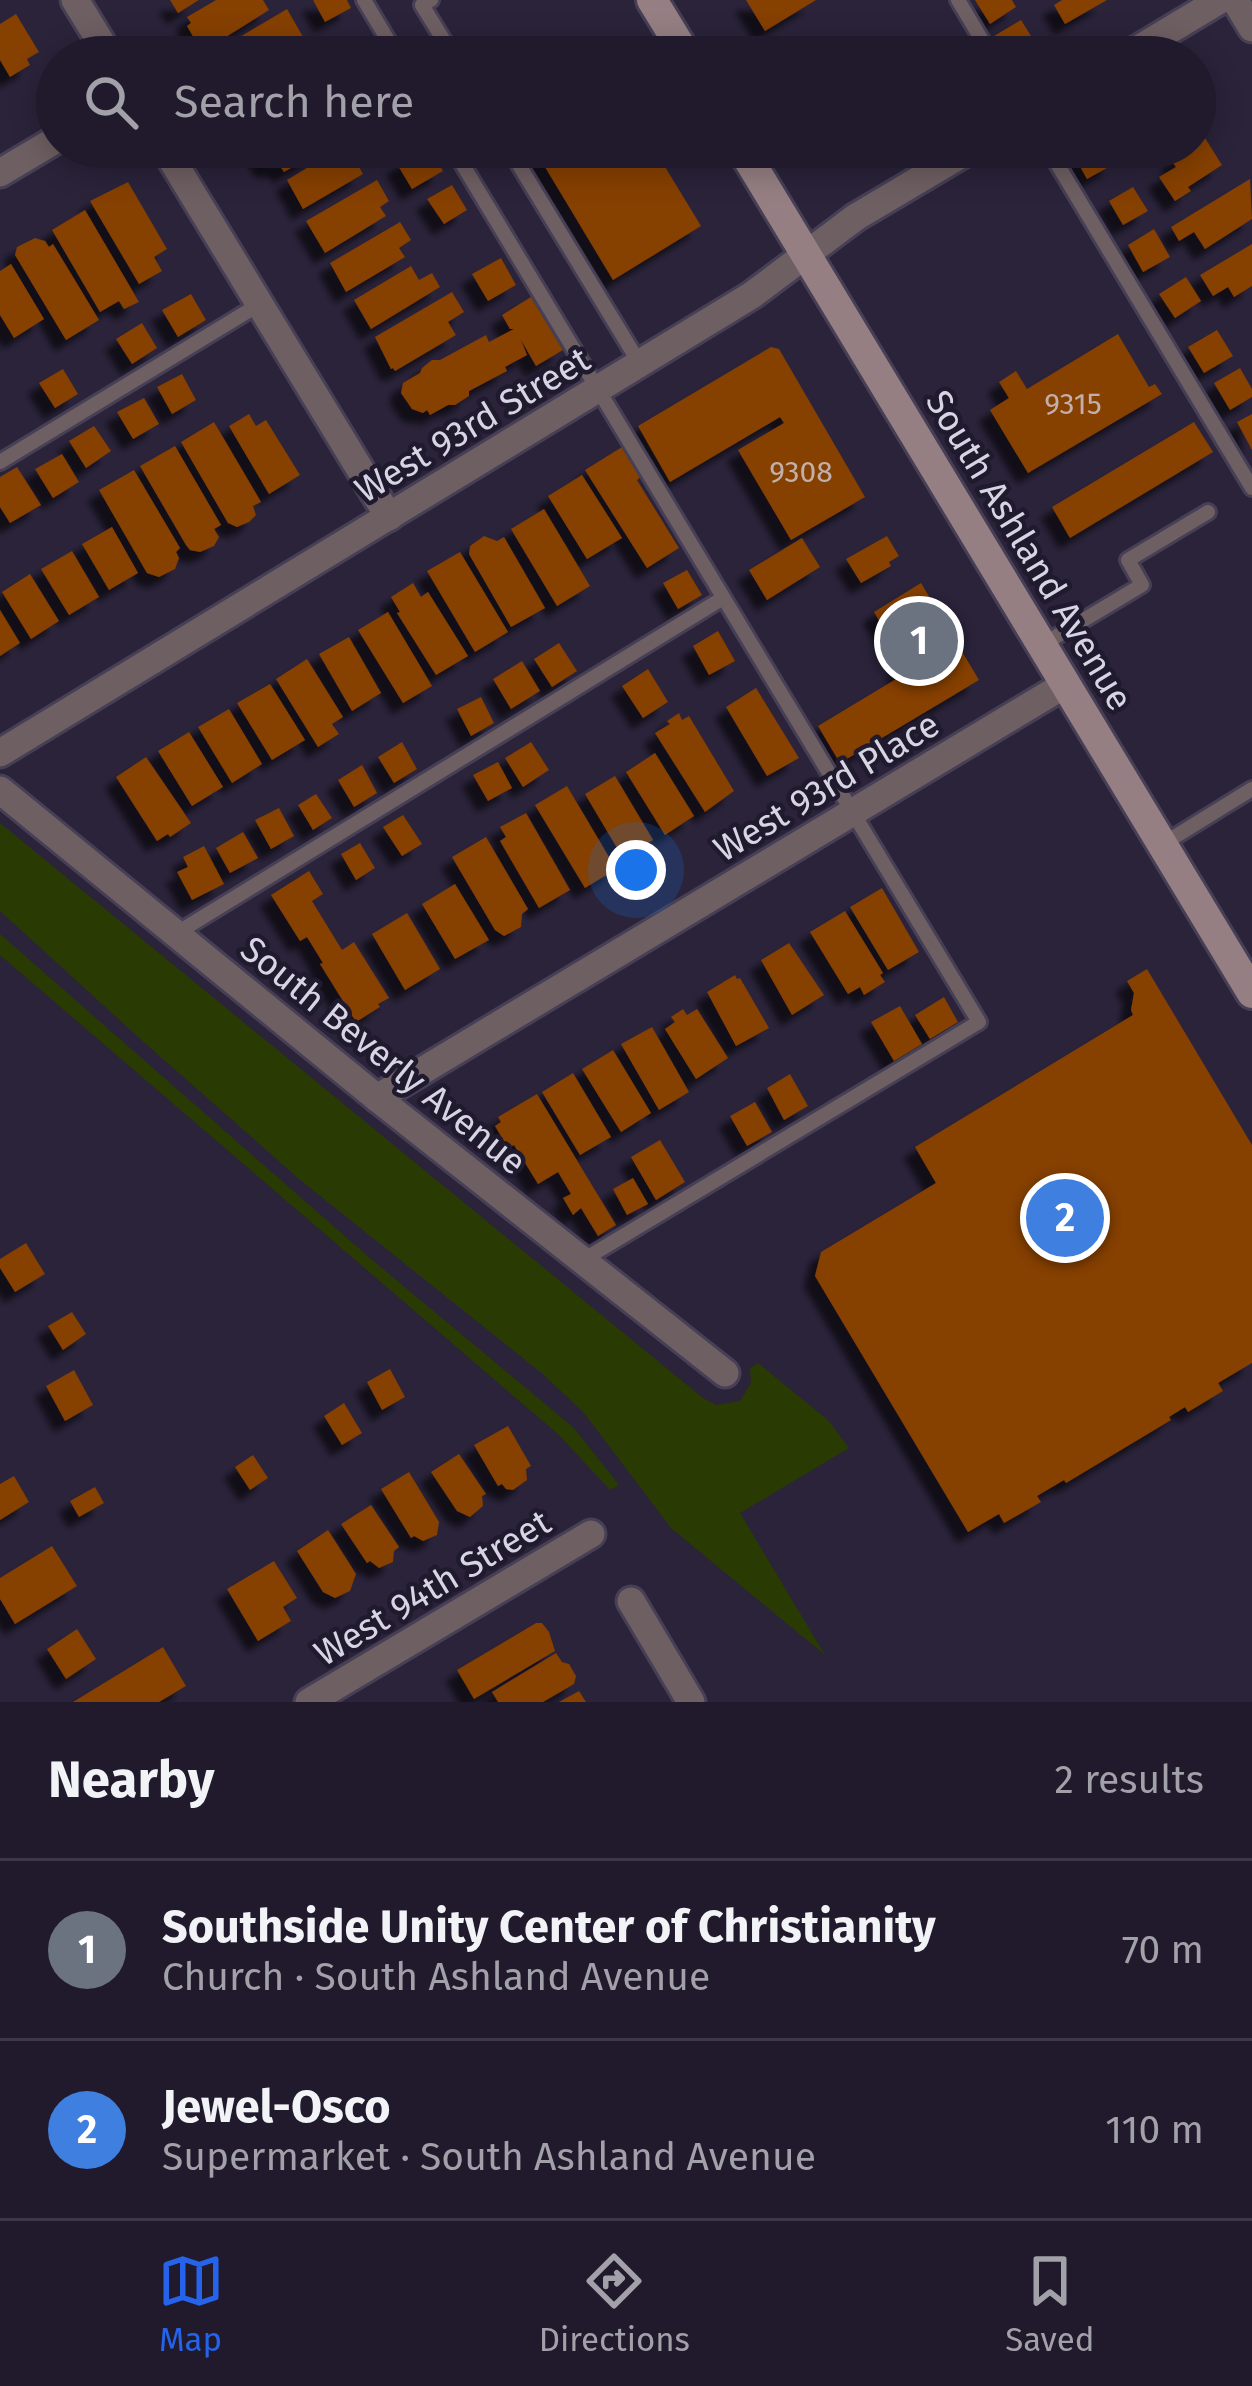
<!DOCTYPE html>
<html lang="en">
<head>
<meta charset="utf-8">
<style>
  :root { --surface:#201a2c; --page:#2d2738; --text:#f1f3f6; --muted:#a2a1a9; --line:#3d3848; --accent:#2563eb }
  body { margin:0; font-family:"Fira Sans",sans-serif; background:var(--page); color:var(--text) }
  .you { position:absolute; left:636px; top:870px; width:42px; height:42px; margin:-30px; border:9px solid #fff; border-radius:50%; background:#1a73e8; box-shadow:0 0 0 18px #1a73e833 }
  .badge { display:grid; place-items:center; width:78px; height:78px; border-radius:50%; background:var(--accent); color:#fff; font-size:39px; font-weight:700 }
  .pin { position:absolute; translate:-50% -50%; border:6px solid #fff; box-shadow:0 3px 12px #0006 }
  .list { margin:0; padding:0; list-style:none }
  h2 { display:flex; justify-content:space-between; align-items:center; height:156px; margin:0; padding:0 48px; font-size:51px }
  h2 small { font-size:39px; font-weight:400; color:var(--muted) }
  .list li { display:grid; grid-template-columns:78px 1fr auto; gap:36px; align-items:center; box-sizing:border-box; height:180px; padding:0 48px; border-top:3px solid var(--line) }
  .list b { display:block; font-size:45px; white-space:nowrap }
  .list p { margin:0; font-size:39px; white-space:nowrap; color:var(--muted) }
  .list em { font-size:39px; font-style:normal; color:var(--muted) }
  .icon { flex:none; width:66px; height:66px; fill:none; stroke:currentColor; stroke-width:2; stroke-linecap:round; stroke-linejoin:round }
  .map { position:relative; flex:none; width:1252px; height:1702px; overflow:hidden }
  .search { position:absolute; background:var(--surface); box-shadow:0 6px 30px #0003; left:36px; right:36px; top:36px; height:132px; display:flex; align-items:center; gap:30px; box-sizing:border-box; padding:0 42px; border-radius:66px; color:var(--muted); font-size:45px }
  .sheet { height:516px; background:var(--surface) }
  nav { display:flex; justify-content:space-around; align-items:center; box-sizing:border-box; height:168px; border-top:3px solid var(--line); background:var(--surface); font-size:33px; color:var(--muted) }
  nav a { display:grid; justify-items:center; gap:6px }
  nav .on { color:var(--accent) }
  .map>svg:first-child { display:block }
</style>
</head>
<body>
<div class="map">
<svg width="1252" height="1702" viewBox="0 0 1252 1702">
  <defs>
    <filter id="shadow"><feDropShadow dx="-11" dy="11" stdDeviation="3" flood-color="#0009"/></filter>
  </defs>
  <rect width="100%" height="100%" fill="#2a233a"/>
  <g fill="#293b02">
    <polygon points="0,823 703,1398 716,1405 740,1401 751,1383 750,1368 758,1363 829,1421 849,1448 740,1513 825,1655 671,1528 584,1413 544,1375 299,1179 137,1036 0,911"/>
    <polygon points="0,934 371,1259 574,1428 619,1485 610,1490 559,1435 0,955"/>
  </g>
  <g fill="#863f00" filter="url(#shadow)">
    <polygon points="170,0 199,0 178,13"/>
    <polygon points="216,0 263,0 269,10 202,52 187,26 191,23 187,17"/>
    <polygon points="313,0 347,0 351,8 325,22"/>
    <polygon points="746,0 816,0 765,31"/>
    <polygon points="975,0 1012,0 1016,7 990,24"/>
    <polygon points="1062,0 1107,0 1065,24 1054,5"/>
    <polygon points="287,9 306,42 280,57 206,57"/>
    <polygon points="16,14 39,52 27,59 30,65 10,77 0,60 0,24"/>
    <polygon points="1021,20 1038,47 1022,57 1007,57 994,36"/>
    <polygon points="374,36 385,57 351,57 347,50"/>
    <polygon points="1205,138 1222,165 1188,187 1191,191 1175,201 1159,177 1176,167 1171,160"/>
    <polygon points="258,147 328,147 284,172 280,166 266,166 257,151"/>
    <polygon points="342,147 361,147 369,159 358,165 363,174 303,209 287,180"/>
    <polygon points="424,147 429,147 443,171 412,189 397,164"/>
    <polygon points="533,147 653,147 701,226 613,280"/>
    <polygon points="1081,147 1104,147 1114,164 1087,179 1072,152"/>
    <polygon points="1250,179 1252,219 1205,249 1194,232 1179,241 1171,227"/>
    <polygon points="377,180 389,201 380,207 386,216 325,253 306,221"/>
    <polygon points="128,182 167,249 154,257 162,271 139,284 90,201"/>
    <polygon points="452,185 467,210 444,224 427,199"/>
    <polygon points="1133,187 1148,211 1123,225 1109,201"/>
    <polygon points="85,210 139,302 124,309 119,301 100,312 52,230"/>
    <polygon points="400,222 411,240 399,248 405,257 346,292 330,263"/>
    <polygon points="1154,229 1170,257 1143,272 1128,245"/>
    <polygon points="35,238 45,241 49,247 53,244 99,320 66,340 15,255 17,247"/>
    <polygon points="1252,244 1252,286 1234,297 1228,287 1213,296 1200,275"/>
    <polygon points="501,258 516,285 488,301 472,274"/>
    <polygon points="11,264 44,319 14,338 0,315 0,271"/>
    <polygon points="411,266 419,280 432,273 440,287 371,329 354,300"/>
    <polygon points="1186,277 1201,301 1175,318 1159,294"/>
    <polygon points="452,292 464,312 448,322 456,335 395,371 393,368 391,369 375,337"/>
    <polygon points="191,294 206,320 178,337 162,310"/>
    <polygon points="531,297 563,350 536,366 521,340 527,355 505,367 507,371 469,391 469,396 455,405 448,405 430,415 427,410 423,413 412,409 401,393 403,383 420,373 422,368 432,360 440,360 486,335 489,342 514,329 510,329 502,315"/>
    <polygon points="142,323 157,348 132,364 116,339"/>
    <polygon points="1217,330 1233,356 1204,373 1188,347"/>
    <polygon points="1118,334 1149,387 1155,384 1162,394 1028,473 990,410 1009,398 999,382 1016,371 1027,389"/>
    <polygon points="771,347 779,349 865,497 791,540 738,450 784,423 780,417 670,482 638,426"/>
    <polygon points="1240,368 1252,389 1252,397 1230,410 1214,383"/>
    <polygon points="63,369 78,394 55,408 39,383"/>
    <polygon points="182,374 196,400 172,414 157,387"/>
    <polygon points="144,398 159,424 133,439 117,412"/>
    <polygon points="249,414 256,426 266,420 300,475 269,494 229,426"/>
    <polygon points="1252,414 1252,450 1237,422"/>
    <polygon points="214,422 261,502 253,506 256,515 249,522 237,527 228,523 181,442"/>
    <polygon points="1194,422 1213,452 1070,538 1052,507"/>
    <polygon points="94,426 111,451 86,468 69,441"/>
    <polygon points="175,446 221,525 214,529 219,537 214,546 200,552 190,550 186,545 140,466"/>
    <polygon points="622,447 641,477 637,480 679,548 647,568 585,470"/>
    <polygon points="62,454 79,482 53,498 35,469"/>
    <polygon points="17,467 41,505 10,523 0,507 0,477"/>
    <polygon points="134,470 180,548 176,552 179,558 175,569 159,577 147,573 99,490"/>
    <polygon points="582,475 622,538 587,559 548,496"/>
    <polygon points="544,509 590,586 557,606 511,529"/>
    <polygon points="112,527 138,573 109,590 82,544"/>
    <polygon points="484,536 497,541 504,537 545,608 511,627 469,554 470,546"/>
    <polygon points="887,536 899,556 889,562 891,566 861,583 846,559"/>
    <polygon points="802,538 820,567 767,600 749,570"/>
    <polygon points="72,551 99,597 69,615 41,569"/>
    <polygon points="460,552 508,632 475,652 427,571"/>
    <polygon points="687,570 702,595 678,609 663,583"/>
    <polygon points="30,574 59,621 31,639 2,592"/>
    <polygon points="413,583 421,597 428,592 468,656 436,675 397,613 400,612 391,597"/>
    <polygon points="921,583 979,680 840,763 818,726 901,676 897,669 905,664 874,612"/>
    <polygon points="0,610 20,643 0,656"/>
    <polygon points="388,612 432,686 403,703 358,630"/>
    <polygon points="718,631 735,661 709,675 693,646"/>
    <polygon points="349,637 381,693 352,711 319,654"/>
    <polygon points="559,643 577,671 552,687 534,659"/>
    <polygon points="307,659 343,717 332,724 339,734 318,747 276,679"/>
    <polygon points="522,661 540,691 511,709 493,679"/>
    <polygon points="648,669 668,702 643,718 622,686"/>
    <polygon points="270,684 305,740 272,760 237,703"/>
    <polygon points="756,688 799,758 767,776 726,707"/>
    <polygon points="481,697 494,723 471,736 457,709"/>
    <polygon points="229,709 262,764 232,783 198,727"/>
    <polygon points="679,713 682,720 689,716 734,791 705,812 655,733 670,724 667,721"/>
    <polygon points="189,732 223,787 192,806 158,751"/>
    <polygon points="402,742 417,769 394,783 378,757"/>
    <polygon points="531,742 549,770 523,787 505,758"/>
    <polygon points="655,753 694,816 665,835 626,772"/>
    <polygon points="146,757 191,823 170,837 168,834 157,841 116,777"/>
    <polygon points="498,762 512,788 488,801 473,775"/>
    <polygon points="362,765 377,793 354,807 338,780"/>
    <polygon points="615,776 653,840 623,858 585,794"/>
    <polygon points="567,786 616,869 585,888 535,805"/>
    <polygon points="316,794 332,818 313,830 298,805"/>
    <polygon points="279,808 294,836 271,849 255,820"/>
    <polygon points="526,813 570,890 539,908 500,841 506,837 500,827"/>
    <polygon points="403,815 422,844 402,856 383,827"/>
    <polygon points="243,832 258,858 230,873 216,848"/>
    <polygon points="486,837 528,909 522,914 521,927 504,936 495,930 452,857"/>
    <polygon points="360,843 375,868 356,880 341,854"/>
    <polygon points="204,846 224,884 192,900 177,872 188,867 183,857"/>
    <polygon points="309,871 323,894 312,901 342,950 354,942 389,998 378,1004 380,1007 356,1022 320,964 323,963 307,937 300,941 271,895"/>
    <polygon points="455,884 489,940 455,959 422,904"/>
    <polygon points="882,888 919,952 888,970 850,907"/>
    <polygon points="845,911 883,973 880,975 885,982 864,995 860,987 848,994 810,932"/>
    <polygon points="407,913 440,969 405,990 372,934"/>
    <polygon points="789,943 824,995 792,1015 761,960"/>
    <polygon points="1147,969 1252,1145 1252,1363 1218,1383 1223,1391 1188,1412 1185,1407 1169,1417 1171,1420 1066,1483 1064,1480 1037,1496 1041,1502 1004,1523 999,1514 968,1532 815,1276 821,1252 936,1183 915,1147 1133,1015 1131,1010 1134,993 1127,981"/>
    <polygon points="735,975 737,979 740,978 769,1028 736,1046 707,992"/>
    <polygon points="944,997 958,1022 930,1039 915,1015"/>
    <polygon points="900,1006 922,1044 894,1061 871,1022"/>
    <polygon points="683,1009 687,1015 697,1009 728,1058 696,1079 665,1029 675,1022 671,1017"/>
    <polygon points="652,1027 689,1092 659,1110 621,1044"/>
    <polygon points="613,1050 651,1113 621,1132 582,1069"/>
    <polygon points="573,1073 611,1137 580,1155 542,1092"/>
    <polygon points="790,1074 808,1106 784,1120 767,1088"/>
    <polygon points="537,1094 616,1225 598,1236 581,1208 573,1215 563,1198 571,1194 558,1172 538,1184 514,1145 508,1148 495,1126 501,1122 498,1117"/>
    <polygon points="755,1102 772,1132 747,1146 730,1116"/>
    <polygon points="660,1140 685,1182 656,1200 631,1157"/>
    <polygon points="633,1178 648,1204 627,1215 613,1189"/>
    <polygon points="26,1243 45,1274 15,1292 0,1268 0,1259"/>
    <polygon points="72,1312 86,1334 63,1350 48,1326"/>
    <polygon points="390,1369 405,1397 382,1410 367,1382"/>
    <polygon points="74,1370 93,1405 65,1421 46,1386"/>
    <polygon points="344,1403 362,1433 342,1445 324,1416"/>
    <polygon points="508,1426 531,1466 526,1469 527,1480 513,1490 506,1489 502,1484 498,1486 474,1445"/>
    <polygon points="459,1454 486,1494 482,1496 483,1506 470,1517 457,1511 431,1472"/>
    <polygon points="253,1455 268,1478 250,1490 235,1467"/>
    <polygon points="409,1472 439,1522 437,1535 423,1541 414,1536 411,1538 381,1489"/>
    <polygon points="14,1476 29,1502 0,1520 0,1484"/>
    <polygon points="95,1487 104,1503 79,1517 70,1501"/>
    <polygon points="371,1505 399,1547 394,1551 393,1562 379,1568 370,1561 367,1563 341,1524"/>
    <polygon points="328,1530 356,1574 350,1591 335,1598 323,1592 297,1551"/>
    <polygon points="52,1546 77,1586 15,1624 0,1599 0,1578"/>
    <polygon points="274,1561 297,1598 283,1607 291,1621 258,1641 227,1589"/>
    <polygon points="536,1623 542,1623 549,1632 555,1651 474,1699 457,1670"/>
    <polygon points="77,1629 96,1659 66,1679 47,1649"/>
    <polygon points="163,1647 186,1686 159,1702 73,1702"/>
    <polygon points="556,1653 562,1662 569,1664 576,1676 574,1684 543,1702 498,1702 492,1692"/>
    <polygon points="579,1691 586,1702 559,1702"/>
  </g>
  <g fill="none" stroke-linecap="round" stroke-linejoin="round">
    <g stroke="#463f55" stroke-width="20">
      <g id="service">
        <polyline points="364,0 398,57"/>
        <polyline points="431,0 422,5 454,57"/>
        <polyline points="958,0 992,57"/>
        <polyline points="452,147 979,1022 583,1260"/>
        <polyline points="508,147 640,364"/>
        <polyline points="1047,147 1252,488"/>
        <polyline points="0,462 258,305"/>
        <polyline points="1042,645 1142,585 1128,560 1208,512"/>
        <polyline points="1163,844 1252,789"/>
        <polyline points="177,933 723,598"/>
      </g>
    </g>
    <g stroke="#463f55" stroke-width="33">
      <g id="minor">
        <polyline points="75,0 110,57"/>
        <polyline points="1235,0 1252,28"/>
        <polyline points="1125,57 1220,0"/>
        <polyline points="164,147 389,517"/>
        <polyline points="0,173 57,139"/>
        <polyline points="0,753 752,295 856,217 974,147"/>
        <polyline points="0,790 377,1098 725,1373"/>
        <polyline points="377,1098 1066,684"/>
        <polyline points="631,1601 691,1702"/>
        <polyline points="309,1702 591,1534"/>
      </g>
    </g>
    <g stroke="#463f55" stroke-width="36">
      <g id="secondary">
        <polyline points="652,0 687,57"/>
        <polyline points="741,147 1252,993"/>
      </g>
    </g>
    <use href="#service" stroke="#6e5f62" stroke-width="14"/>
    <use href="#minor" stroke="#6e5f62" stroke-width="27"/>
    <use href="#secondary" stroke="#957f83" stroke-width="30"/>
  </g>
  <g text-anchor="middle" stroke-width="9" stroke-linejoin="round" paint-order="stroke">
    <g font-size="30" fill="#c3afaa">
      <text x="1073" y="414">9315</text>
      <text x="801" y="482">9308</text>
    </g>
    <g font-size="36" fill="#d7d4e3" stroke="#201a2f">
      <text transform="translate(472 424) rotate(-31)" y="13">West 93rd Street</text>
      <text transform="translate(1030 550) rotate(59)" y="13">South Ashland Avenue</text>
      <text transform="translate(826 786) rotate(-31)" y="13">West 93rd Place</text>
      <text transform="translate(384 1055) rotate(39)" y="13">South Beverly Avenue</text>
      <text transform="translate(432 1587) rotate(-31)" y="13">West 94th Street</text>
    </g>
  </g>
</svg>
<div class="you"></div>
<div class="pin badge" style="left:919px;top:641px;background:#6b7280">1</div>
<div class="pin badge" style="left:1065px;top:1218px;background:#3f7fe0">2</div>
<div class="search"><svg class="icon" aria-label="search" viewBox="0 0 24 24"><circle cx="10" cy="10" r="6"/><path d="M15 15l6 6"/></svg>Search here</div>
</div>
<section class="sheet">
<h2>Nearby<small>2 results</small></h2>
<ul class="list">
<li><span class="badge" style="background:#6b7280">1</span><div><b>Southside Unity Center of Christianity</b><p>Church · South Ashland Avenue</p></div><em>70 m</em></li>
<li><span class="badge" style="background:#3f7fe0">2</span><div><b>Jewel-Osco</b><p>Supermarket · South Ashland Avenue</p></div><em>110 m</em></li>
</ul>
</section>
<nav>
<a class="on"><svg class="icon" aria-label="map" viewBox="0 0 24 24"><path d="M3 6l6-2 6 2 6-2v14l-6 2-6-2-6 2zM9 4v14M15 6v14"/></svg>Map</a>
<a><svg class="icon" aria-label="directions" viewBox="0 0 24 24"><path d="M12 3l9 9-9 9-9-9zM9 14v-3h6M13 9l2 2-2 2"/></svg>Directions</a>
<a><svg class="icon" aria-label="saved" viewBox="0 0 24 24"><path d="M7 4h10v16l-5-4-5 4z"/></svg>Saved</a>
</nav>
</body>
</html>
